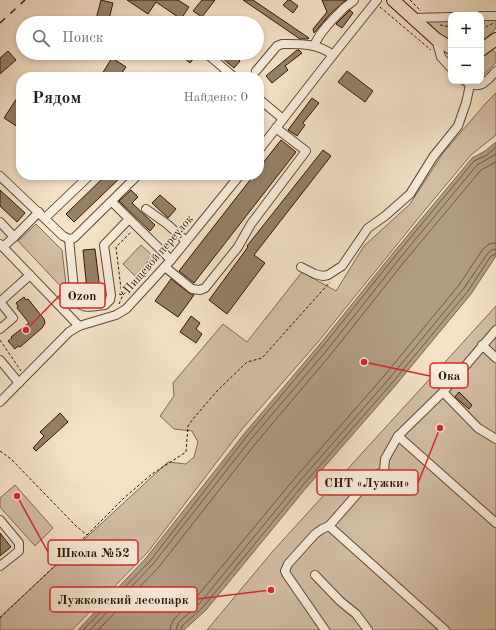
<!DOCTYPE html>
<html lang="ru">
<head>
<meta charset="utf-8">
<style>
  :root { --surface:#fff; --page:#f6f6f6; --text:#202124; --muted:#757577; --line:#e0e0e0 }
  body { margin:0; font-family:"Old Standard TT",serif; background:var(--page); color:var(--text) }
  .controls { position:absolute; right:12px; top:12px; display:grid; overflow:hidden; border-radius:8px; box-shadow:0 2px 6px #0003 }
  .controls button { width:36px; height:36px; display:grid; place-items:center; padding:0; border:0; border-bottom:1px solid var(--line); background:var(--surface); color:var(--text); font:20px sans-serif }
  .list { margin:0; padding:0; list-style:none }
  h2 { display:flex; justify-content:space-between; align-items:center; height:52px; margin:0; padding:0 16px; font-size:17px }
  h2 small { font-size:13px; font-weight:400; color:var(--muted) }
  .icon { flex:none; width:22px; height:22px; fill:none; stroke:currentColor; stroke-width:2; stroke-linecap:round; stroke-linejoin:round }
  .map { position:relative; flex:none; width:496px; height:630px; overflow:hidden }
  .search { position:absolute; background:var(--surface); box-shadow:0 2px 6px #0003; left:16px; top:16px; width:248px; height:44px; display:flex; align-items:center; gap:10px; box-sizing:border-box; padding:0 14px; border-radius:22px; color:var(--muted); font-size:15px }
  .panel { position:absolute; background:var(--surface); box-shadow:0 2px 6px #0003; left:16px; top:72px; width:248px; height:108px; border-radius:16px }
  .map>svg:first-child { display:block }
</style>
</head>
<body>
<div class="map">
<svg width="496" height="630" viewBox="0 0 496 630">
  <rect width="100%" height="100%" fill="#f4e1c7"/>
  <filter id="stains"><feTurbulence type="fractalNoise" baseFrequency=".005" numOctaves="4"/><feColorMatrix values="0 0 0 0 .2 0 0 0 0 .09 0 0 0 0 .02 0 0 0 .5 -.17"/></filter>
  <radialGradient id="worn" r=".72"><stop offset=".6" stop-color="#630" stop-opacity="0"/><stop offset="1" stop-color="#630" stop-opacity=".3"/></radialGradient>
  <g fill="#d3bea5" stroke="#826a52">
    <polygon points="481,19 493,19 496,21 496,28 481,44"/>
    <polygon points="428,20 451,20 451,41 427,27"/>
    <polygon points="491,49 496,53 496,62 481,78 481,55"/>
    <polygon points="496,93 496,135 471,155 425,210 318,342 242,429 148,552 72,630 0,630 0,617 168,462 186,464 194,457 198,442 192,431 174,429 160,416 174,396 173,383 223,324 247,342 302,272 336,291 364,246 410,204 443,153 486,103"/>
    <polygon points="36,224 62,250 67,293 18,241"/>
    <polygon points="141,245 153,256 135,276 123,264"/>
    <polygon points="496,306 496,630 207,630 273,551"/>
    <polygon points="15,485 53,528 35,546 0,507 0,498"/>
  </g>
  <polygon fill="#b19c83" stroke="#7d664f" points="496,142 496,256 471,294 395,386 306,488 206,610 184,630 78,630 146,558 244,434 320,344 393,253 472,158 485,151"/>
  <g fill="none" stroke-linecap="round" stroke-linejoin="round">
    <g stroke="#705942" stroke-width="1">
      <polyline points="83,630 150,561 247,436 323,346 396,255 474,161 487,155 496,147"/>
      <polyline points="90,630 153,564 251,439 327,350 400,258 477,165 496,154"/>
      <polyline points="98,630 158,568 256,443 332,353 404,262 481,170 496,162"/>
      <polyline points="170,630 171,625 174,619 195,599 295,478 384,376 459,285 483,249 489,244 496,243"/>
      <polyline points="176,630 178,623 199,604 299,482 388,380 464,288 488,253 492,250 496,249"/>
      <polyline points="181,630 182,626 203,607 303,485 392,383 468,291 491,256 496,254"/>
    </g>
  </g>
  <g fill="#968067" stroke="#301600">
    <polygon points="101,0 113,3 108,23 95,23"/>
    <polygon points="127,0 178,0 189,7 181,19 156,2 148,14"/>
    <polygon points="202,0 215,0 202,17 193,11"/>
    <polygon points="243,0 253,0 309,38 308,39 300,39"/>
    <polygon points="288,0 290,0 298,6 293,13 283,5"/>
    <polygon points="322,0 346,0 330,14 314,33 313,29 327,12"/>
    <polygon points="350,10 353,13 342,28 336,24"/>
    <polygon points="297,50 299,50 302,53 285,66 288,70 272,83 266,76"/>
    <polygon points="8,51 16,60 0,74 0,58"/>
    <polygon points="178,53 198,53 190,63"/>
    <polygon points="216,53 231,53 240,61 234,68"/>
    <polygon points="112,58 126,67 119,77 100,77"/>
    <polygon points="347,71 373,91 365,102 338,82"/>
    <polygon points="21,92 21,129 4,118"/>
    <polygon points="312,98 319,103 303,123 305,125 297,136 288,130"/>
    <polygon points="281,140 296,152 194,283 179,271 254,175 259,175 259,168"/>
    <polygon points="323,150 331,156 254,255 265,263 227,314 209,300 248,247 247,246"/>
    <polygon points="106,175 123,175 74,222 66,214"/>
    <polygon points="0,190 25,213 17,222 0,206"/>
    <polygon points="131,190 138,197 132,203 155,225 150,231 119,201"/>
    <polygon points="160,195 176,209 168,218 152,203"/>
    <polygon points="95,249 101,298 88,300 83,250"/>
    <polygon points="171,279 189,293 194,295 178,317 155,301"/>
    <polygon points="24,297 26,300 28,299 44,319 45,323 42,328 20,347 18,346 15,349 8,341 12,338 11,337 29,323 17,308 18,306 16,303"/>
    <polygon points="191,316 200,323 196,329 202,334 196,343 180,332"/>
    <polygon points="459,392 472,405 469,409 455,397"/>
    <polygon points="60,413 68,422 36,451 33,448 44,436 40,432"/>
    <polygon points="0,533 11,547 0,556"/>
  </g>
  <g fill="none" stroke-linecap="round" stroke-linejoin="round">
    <g stroke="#614932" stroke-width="10">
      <g id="minor">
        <polyline points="481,16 496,16"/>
        <polyline points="413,18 451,17"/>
        <polyline points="169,22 170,23"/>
        <polyline points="436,39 441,57 451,68"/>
        <path d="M314,46C319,33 332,20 342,10C345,6 351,4 354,0"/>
        <polyline points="206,53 234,77"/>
        <path d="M256,71L277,46L282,44C300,44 317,43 333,55"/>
        <path d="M465,81C480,91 486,82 496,71"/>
        <polyline points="259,99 283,119"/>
        <polyline points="259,150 333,55 377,0"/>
        <polyline points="0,176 63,236 69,239 74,238 138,175"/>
        <polyline points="112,202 171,260"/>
        <polyline points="146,209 167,224 186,241"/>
        <polyline points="45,218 90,175"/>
        <polyline points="0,222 14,237 3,247"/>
        <polyline points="14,237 39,212"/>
        <path d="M69,239L75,299C82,311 94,306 105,305L110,300L111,295L104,245L129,219"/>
        <polyline points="0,244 79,326"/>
        <polyline points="165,267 192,289 200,290 205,288 238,247 251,224 306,151 276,128"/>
        <polyline points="301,267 315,274 323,276 328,275 342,266 368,228 385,216 410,194 433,157 458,126 466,103 470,85"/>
        <polyline points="0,302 30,275"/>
        <polyline points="0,302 13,318 0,329"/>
        <polyline points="482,345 496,358"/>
        <polyline points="0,360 19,383"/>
        <polyline points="443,392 478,428 496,439"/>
        <polyline points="0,402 69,332 79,326 116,315 126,309 171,260 240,175"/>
        <polyline points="398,436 496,523"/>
        <polyline points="0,520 19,543 19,551 0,566"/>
        <polyline points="315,575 340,601 356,614 368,630"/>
        <polyline points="325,630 287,575 285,571 288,564 315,534 322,529 329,526"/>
        <polyline points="445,630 329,526 371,478 384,471 385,459 398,436 443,392 496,330"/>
      </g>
    </g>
    <g stroke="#301600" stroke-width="14">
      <g id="highway">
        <polyline points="393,0 436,39 451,48"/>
        <polyline points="481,50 496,39"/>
      </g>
    </g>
    <g stroke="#301600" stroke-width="1" stroke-dasharray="3 2" stroke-linecap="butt">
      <polyline points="410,0 421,11"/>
      <polyline points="380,7 431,50"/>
      <polyline points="440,25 451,27"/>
      <polyline points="481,29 494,23"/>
      <polyline points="119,294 123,295 121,289 116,247 131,232"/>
      <polyline points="119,304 123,295 157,257"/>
      <polyline points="0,340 21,371"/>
      <polyline points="0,451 11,459 76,526 87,535"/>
      <polyline points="0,618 87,535 124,498 152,474 186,452 188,426 193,419 217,391 247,362 262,358 330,282"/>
    </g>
    <use href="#minor" stroke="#f8ecdb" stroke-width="8"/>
    <use href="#highway" stroke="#f4e1c7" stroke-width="12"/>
    <polyline stroke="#301600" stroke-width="1.5" stroke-dasharray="7 7" stroke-linecap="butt" points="0,23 25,0"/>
  </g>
  <g text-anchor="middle" stroke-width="3" stroke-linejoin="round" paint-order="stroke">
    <g font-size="12" fill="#301600" stroke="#f8ecdb">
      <text transform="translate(158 254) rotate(-49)" y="4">Пищевой переулок</text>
    </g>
  </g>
  <path fill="none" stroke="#d62828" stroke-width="1.5" d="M26 330L60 295M364 362L430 376M440 428L418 483M17 496L48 552M271 590L197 599"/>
  <g fill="#d62828" stroke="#f8ecdb" stroke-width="1.5">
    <circle cx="26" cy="330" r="4"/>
    <circle cx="364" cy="362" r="4"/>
    <circle cx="440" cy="428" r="4"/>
    <circle cx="17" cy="496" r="4"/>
    <circle cx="271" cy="590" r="4"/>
  </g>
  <g fill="#f8ecdb" stroke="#d62828" stroke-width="1.5">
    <rect x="60" y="283" width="45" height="25" rx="4"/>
    <rect x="430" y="363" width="38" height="25" rx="4"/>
    <rect x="317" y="470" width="101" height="25" rx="4"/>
    <rect x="48" y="540" width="90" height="25" rx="4"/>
    <rect x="50" y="587" width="147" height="25" rx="4"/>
  </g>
  <g font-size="13" text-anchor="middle" font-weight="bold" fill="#301600">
    <text x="82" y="300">Ozon</text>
    <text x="449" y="380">Ока</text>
    <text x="367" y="487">СНТ «Лужки»</text>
    <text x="93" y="557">Школа №52</text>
    <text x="123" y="604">Лужковский лесопарк</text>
  </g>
  <rect width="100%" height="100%" filter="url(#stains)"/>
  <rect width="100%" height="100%" fill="url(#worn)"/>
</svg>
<div class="controls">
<button>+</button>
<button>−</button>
</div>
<div class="search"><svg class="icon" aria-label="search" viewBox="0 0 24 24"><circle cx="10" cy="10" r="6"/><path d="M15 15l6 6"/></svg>Поиск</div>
<section class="panel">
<h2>Рядом<small>Найдено: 0</small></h2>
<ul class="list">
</ul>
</section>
</div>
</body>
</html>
